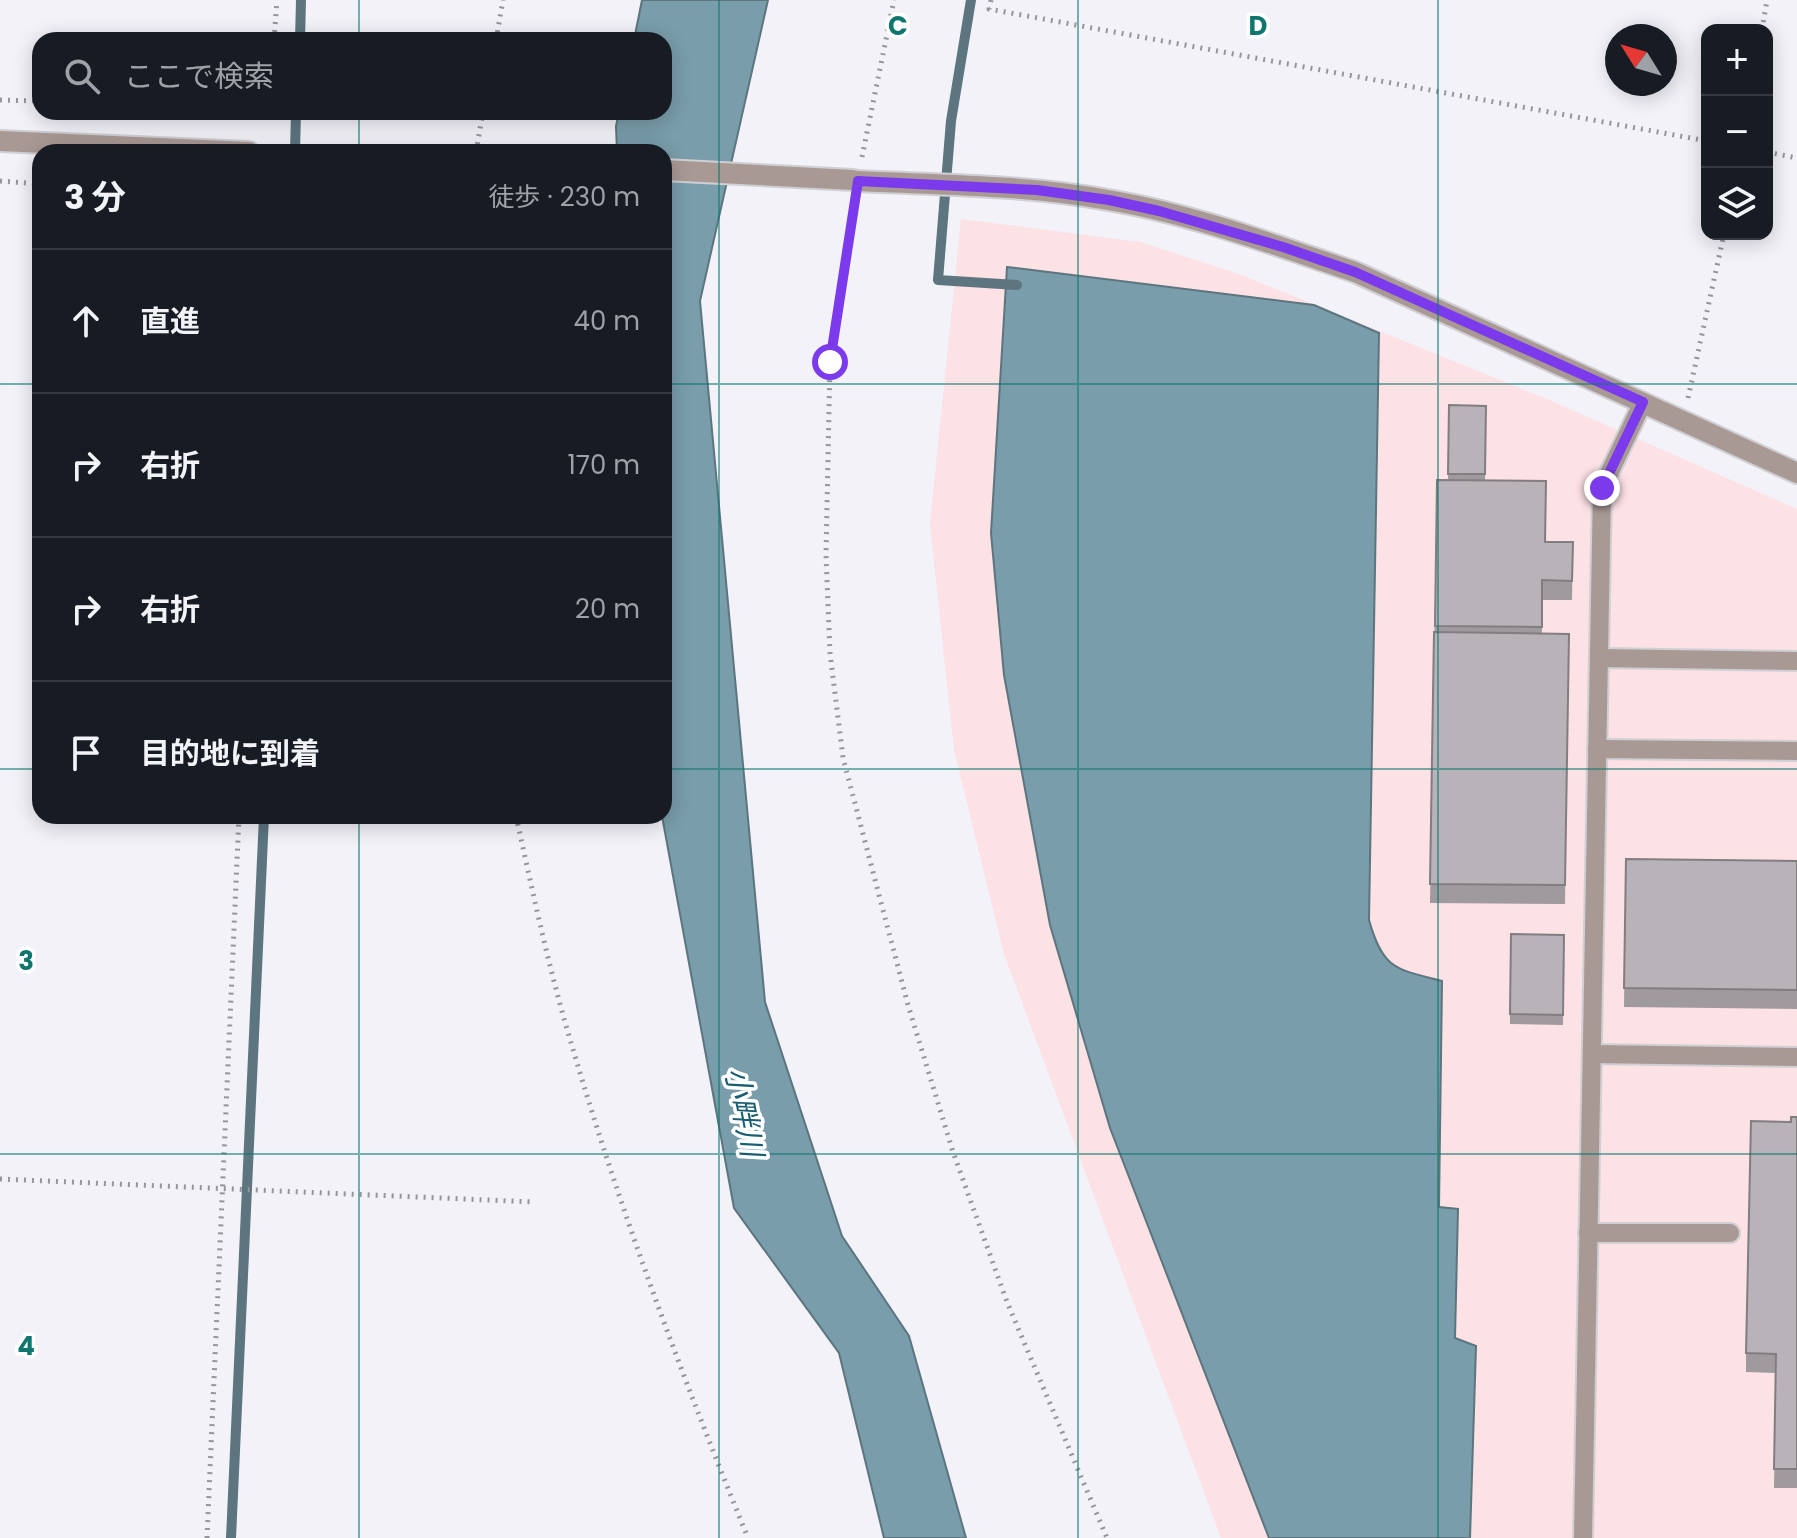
<!DOCTYPE html>
<html lang="ja">
<head>
<meta charset="utf-8">
<style>
  :root { --surface:#171b24; --page:#242831; --text:#f1f3f6; --muted:#9ea1a6; --line:#363941 }
  body { margin:0; font-family:Poppins,"Noto Sans JP",sans-serif; background:var(--page); color:var(--text) }
  .controls { position:absolute; right:24px; top:24px; display:grid; overflow:hidden; border-radius:16px; box-shadow:0 4px 20px #0003 }
  .controls button { width:72px; height:72px; display:grid; place-items:center; padding:0; border:0; border-bottom:2px solid var(--line); background:var(--surface); color:var(--text); font:40px sans-serif }
  .compass { position:absolute; left:1605px; top:24px; width:72px; height:72px; border-radius:50%; background:var(--surface); box-shadow:0 4px 20px #0003; rotate:307deg }
  .stop { position:absolute; width:24px; height:24px; margin:-18px; border:6px solid #7c3aed; border-radius:50%; background:#fff }
  .stop.end { background:#7c3aed; border-color:#fff; box-shadow:0 2px 8px #0008 }
  .list { margin:0; padding:0; list-style:none }
  h2 { display:flex; justify-content:space-between; align-items:center; height:104px; margin:0; padding:0 32px; font-size:34px }
  h2 small { font-size:26px; font-weight:400; color:var(--muted) }
  .list li { display:grid; grid-template-columns:52px 1fr auto; gap:24px; align-items:center; box-sizing:border-box; height:144px; padding:0 32px; border-top:2px solid var(--line) }
  .list b { display:block; font-size:30px; white-space:nowrap }
  .list em { font-size:26px; font-style:normal; color:var(--muted) }
  .icon { flex:none; width:44px; height:44px; fill:none; stroke:currentColor; stroke-width:2; stroke-linecap:round; stroke-linejoin:round }
  .map { position:relative; flex:none; width:1797px; height:1538px; overflow:hidden }
  .search { position:absolute; background:var(--surface); box-shadow:0 4px 20px #0003; left:32px; top:32px; width:640px; height:88px; display:flex; align-items:center; gap:20px; box-sizing:border-box; padding:0 28px; border-radius:24px; color:var(--muted); font-size:30px }
  .panel { position:absolute; background:var(--surface); box-shadow:0 4px 20px #0003; left:32px; top:144px; width:640px; height:680px; border-radius:24px }
  .map>svg:first-child { display:block }
</style>
</head>
<body>
<div class="map">
<svg width="1797" height="1538" viewBox="0 0 1797 1538">
  <rect width="100%" height="100%" fill="#f2f2f8"/>
  <polygon fill="#fce1e5" points="961,219 1140,242 1239,274 1547,399 1797,509 1797,1538 1221,1538 1004,954 954,750 930,524"/>
  <g fill="#799daa" stroke="#5c757f" stroke-width="2">
    <polygon points="642,0 768,0 700,301 765,1002 842,1236 909,1336 966,1538 884,1538 839,1353 734,1208 662,816 664,816 664,152 617,152 616,126 619,112 664,112 664,40 634,40"/>
    <path d="M1007,267L1314,305L1379,333L1369,920C1383,970 1396,969 1442,981L1439,1207L1458,1209L1455,1338L1476,1346L1470,1538H1269L1110,1128L1050,925L1004,675L991,533Z"/>
  </g>
  <g fill="none" stroke-linecap="round" stroke-linejoin="round">
    <g stroke="#5c757f" stroke-width="10">
      <polyline points="971,0 951,121 938,280 1017,285"/>
      <polyline points="300,40 301,0"/>
      <polyline points="295,152 296,112"/>
      <polyline points="231,1538 264,816"/>
    </g>
    <g stroke="#cfcfd4" stroke-width="22">
      <g id="service">
        <polyline points="1599,658 1797,661"/>
        <polyline points="1597,749 1797,751"/>
        <polyline points="1592,1054 1797,1057"/>
        <polyline points="1588,1233 1730,1233"/>
        <polyline points="1583,1538 1602,488 1643,402"/>
      </g>
    </g>
    <g stroke="#cfcfd4" stroke-width="24">
      <g id="tertiary">
        <polyline points="0,141 249,152"/>
        <polyline points="664,170 853,180"/>
        <path d="M858,181C941,185 1026,185 1108,200C1192,214 1275,245 1355,272L1797,473"/>
      </g>
    </g>
    <g stroke="#95959a" stroke-width="5" stroke-dasharray="2 6" stroke-linecap="butt">
      <polyline points="991,0 989,9 1707,141"/>
      <polyline points="1762,30 1767,0"/>
      <polyline points="274,40 277,0"/>
      <polyline points="496,40 503,0"/>
      <polyline points="0,100 40,101"/>
      <polyline points="476,152 483,112"/>
      <polyline points="1767,152 1797,158"/>
      <polyline points="862,157 894,0"/>
      <polyline points="0,181 40,184"/>
      <polyline points="854,206 830,362 826,556 830,653 843,758 908,1005 953,1152 1007,1302 1107,1538"/>
      <polyline points="1688,398 1724,234"/>
      <path d="M516,816C533,893 549,970 572,1046C621,1213 682,1376 748,1538"/>
      <polyline points="0,1179 534,1202"/>
      <polyline points="207,1538 239,816"/>
    </g>
    <use href="#service" stroke="#a99995" stroke-width="18"/>
    <use href="#tertiary" stroke="#a99995" stroke-width="20"/>
  </g>
  <g fill="#9e9a9e">
    <polygon points="1449,405 1486,406 1485,481 1546,542 1573,542 1572,600 1542,600 1542,634 1569,634 1565,904 1430,903 1437,480 1448,480"/>
    <polygon points="1626,859 1797,861 1797,1009 1624,1007"/>
    <polygon points="1564,935 1563,1025 1510,1024 1510,1014"/>
    <polygon points="1797,1117 1797,1488 1774,1488 1776,1373 1746,1372 1746,1353"/>
  </g>
  <g fill="#b8b3b8" stroke="#817d81" stroke-width="2">
    <polygon points="1449,405 1486,406 1485,474 1448,474"/>
    <polygon points="1437,480 1546,481 1545,542 1573,542 1572,581 1542,580 1542,627 1435,626"/>
    <polygon points="1434,632 1569,634 1565,885 1430,884"/>
    <polygon points="1626,859 1797,861 1797,990 1624,988"/>
    <polygon points="1511,934 1564,935 1563,1015 1510,1014"/>
    <polygon points="1791,1117 1797,1117 1797,1469 1774,1469 1776,1354 1746,1353 1751,1121 1791,1122"/>
  </g>
  <g fill="none" stroke-linecap="round" stroke-linejoin="round">
    <polyline stroke="#7c3aed" stroke-width="10" points="830,362 858,181 1037,190 1109,200 1159,211 1283,247 1355,272 1643,402 1602,488"/>
  </g>
  <path fill="none" stroke="#0f766e" stroke-width="2" stroke-opacity="0.55" d="M359,0V40M719,0V1538M1078,0V1538M1438,0V1538M359,112V152M0,384H40M664,384H1797M0,769H40M664,769H1797M359,816V1538M0,1154H1797"/>
  <g text-anchor="middle" stroke-width="7" stroke-linejoin="round" paint-order="stroke">
    <g font-size="30" font-style="italic" fill="#195e73" stroke="#fff">
      <text transform="translate(744 1112) rotate(79)" y="10">小畔川</text>
    </g>
  </g>
  <g font-size="26" text-anchor="middle" font-weight="bold" fill="#0f766e" stroke="#fff" stroke-width="7" stroke-linejoin="round" paint-order="stroke">
    <text x="898" y="35">C</text>
    <text x="1258" y="35">D</text>
    <text x="26" y="970">3</text>
    <text x="26" y="1355">4</text>
  </g>
</svg>
<div class="controls">
<button>+</button>
<button>−</button>
<button><svg class="icon" aria-label="layers" viewBox="0 0 24 24"><path d="M12 4l9 5-9 5-9-5zM3 14l9 5 9-5"/></svg></button>
</div>
<svg class="compass" viewBox="-18 -18 36 36"><path d="M0-13l5 13h-10z" fill="#e53935"/><path d="M0 13l5-13h-10z" fill="#9ea1a6"/></svg>
<div class="stop" style="left:830px;top:362px"></div>
<div class="stop end" style="left:1602px;top:488px"></div>
<div class="search"><svg class="icon" aria-label="search" viewBox="0 0 24 24"><circle cx="10" cy="10" r="6"/><path d="M15 15l6 6"/></svg>ここで検索</div>
<section class="panel">
<h2>3 分<small>徒歩 · 230 m</small></h2>
<ul class="list">
<li><svg class="icon" aria-label="ahead" viewBox="0 0 24 24"><path d="M12 20V5M6 11l6-6 6 6"/></svg><div><b>直進</b></div><em>40 m</em></li>
<li><svg class="icon" aria-label="right" viewBox="0 0 24 24"><path d="M7 20v-9h11M14 6l5 5-5 5"/></svg><div><b>右折</b></div><em>170 m</em></li>
<li><svg class="icon" aria-label="right" viewBox="0 0 24 24"><path d="M7 20v-9h11M14 6l5 5-5 5"/></svg><div><b>右折</b></div><em>20 m</em></li>
<li><svg class="icon" aria-label="arrive" viewBox="0 0 24 24"><path d="M6 21V4h12l-3 4 3 4H6"/></svg><div><b>目的地に到着</b></div></li>
</ul>
</section>
</div>
</body>
</html>
